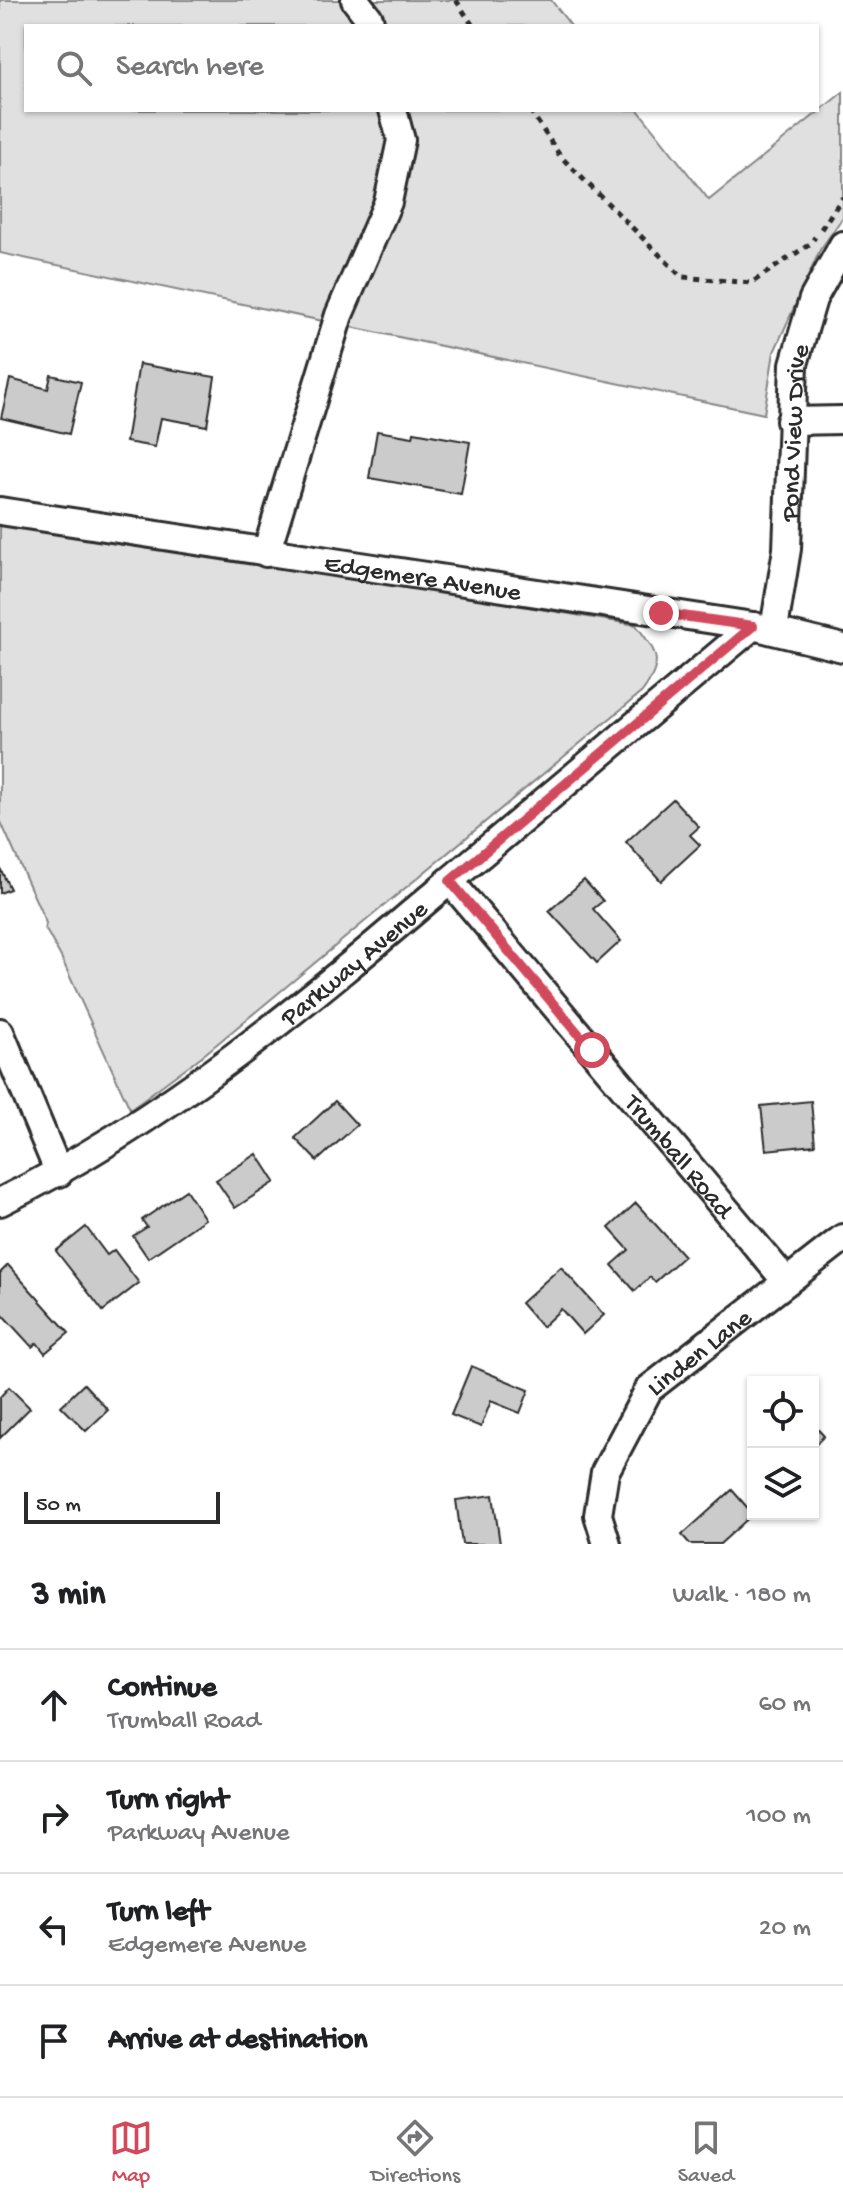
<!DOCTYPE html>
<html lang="en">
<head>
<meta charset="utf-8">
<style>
  :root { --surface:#fff; --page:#f6f6f6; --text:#202124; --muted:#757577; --line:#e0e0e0; --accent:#d1495b }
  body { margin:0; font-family:"Gochi Hand",sans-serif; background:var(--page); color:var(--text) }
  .controls { position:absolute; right:24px; bottom:24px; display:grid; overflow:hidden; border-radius:0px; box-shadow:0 2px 6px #0004 }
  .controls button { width:72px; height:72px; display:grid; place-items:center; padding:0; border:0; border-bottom:2px solid var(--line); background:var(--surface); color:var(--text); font:40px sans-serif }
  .scale { position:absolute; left:24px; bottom:20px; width:196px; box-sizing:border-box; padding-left:8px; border:4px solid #2b2b2b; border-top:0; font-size:22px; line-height:28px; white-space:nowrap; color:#2b2b2b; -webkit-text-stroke:6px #fff; paint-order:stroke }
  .stop { position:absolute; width:24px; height:24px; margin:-18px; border:6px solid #d1495b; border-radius:50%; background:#fff }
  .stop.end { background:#d1495b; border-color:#fff; box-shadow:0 2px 8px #0008 }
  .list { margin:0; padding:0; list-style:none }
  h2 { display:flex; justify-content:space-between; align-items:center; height:104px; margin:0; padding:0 32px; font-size:34px }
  h2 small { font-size:26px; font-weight:400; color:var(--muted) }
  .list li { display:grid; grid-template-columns:52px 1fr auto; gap:24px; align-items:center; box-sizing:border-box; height:112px; padding:0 32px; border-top:2px solid var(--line) }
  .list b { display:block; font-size:30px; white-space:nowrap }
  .list p { margin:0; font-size:26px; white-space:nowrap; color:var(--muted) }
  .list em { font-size:26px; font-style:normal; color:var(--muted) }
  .icon { flex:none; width:44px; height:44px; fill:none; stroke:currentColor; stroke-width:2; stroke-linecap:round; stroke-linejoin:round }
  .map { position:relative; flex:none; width:843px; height:1544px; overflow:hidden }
  .search { position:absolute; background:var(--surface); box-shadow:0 2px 6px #0004; left:24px; right:24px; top:24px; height:88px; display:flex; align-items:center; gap:20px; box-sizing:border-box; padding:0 28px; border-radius:0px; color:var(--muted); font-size:30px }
  .sheet { height:552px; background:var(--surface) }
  nav { display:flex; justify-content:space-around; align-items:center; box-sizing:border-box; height:112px; border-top:2px solid var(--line); background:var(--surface); font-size:22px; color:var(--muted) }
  nav a { display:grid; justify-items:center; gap:4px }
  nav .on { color:var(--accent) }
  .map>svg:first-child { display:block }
</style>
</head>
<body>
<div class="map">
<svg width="843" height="1544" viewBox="0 0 843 1544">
  <rect width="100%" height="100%" fill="#fff"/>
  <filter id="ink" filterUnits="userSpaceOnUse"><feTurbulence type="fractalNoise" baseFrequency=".0125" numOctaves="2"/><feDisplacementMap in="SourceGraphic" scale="16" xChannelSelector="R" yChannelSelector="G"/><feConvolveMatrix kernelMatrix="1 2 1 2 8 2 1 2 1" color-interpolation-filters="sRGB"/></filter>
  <g filter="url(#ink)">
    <g fill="#e0e0e0" stroke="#868686" stroke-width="2">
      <polygon points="0,0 551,0 571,26 26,26 26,110 638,110 709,200 843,92 843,217 820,250 774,352 764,414 0,253"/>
      <path d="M0,519L636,625C657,653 665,661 642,692L206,1053L130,1109L61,957L45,928L46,923L0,820Z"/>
    </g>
    <g fill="#cbcbcb" stroke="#2b2b2b" stroke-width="2">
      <polygon points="139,364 215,377 207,426 161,418 155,447 126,442"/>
      <polygon points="51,375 81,382 69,434 1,418 10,379 48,389"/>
      <polygon points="377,431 413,437 414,432 470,442 461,494 369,478"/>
      <polygon points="673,799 699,827 690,835 700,845 661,881 626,842"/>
      <polygon points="0,868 10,889 0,893"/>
      <polygon points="584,880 603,901 593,909 621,941 597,963 549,911"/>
      <polygon points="335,1101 357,1125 317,1161 295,1138"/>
      <polygon points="811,1101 815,1145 766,1150 761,1106"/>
      <polygon points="257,1154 275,1182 235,1208 216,1180"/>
      <polygon points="186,1190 205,1219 148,1258 133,1236 147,1227 142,1220"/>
      <polygon points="636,1203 684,1256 655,1282 650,1277 635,1291 612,1265 629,1250 609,1228"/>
      <polygon points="86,1227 107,1255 114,1250 139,1283 103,1311 56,1251"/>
      <polygon points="8,1265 69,1333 45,1353 37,1343 32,1347 0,1312 0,1273"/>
      <polygon points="561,1267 604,1315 583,1334 561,1309 542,1327 521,1303"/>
      <polygon points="471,1366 529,1390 520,1413 491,1401 481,1427 451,1415"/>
      <polygon points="84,1384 108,1410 86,1431 61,1406"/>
      <polygon points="9,1387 30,1408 0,1438 0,1397"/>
      <polygon points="813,1424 824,1436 813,1447"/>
      <polygon points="732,1490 753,1514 720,1544 690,1544 682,1535"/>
      <polygon points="493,1495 500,1544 462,1544 456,1500"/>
    </g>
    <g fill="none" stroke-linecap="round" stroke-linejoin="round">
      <g stroke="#2b2b2b" stroke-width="32">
        <g id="minor">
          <polyline points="355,0 369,18 371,26"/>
          <polyline points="790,421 843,420"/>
          <path id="s1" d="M0,511L753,626L843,648"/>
          <polyline points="266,553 339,315 388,202 401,140 393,110"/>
          <path id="s2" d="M774,629L787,549L794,364L813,299L843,245"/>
          <path id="s3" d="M450,881L786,1281"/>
          <polyline points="0,1032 59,1173"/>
          <path id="s4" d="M0,1202C167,1120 307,1003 447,883C549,797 651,711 753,626"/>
          <path id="s5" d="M607,1544L598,1515L605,1472L649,1389L843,1238"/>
        </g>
      </g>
      <g stroke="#2b2b2b" stroke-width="5" stroke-dasharray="6 6" stroke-linecap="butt">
        <polyline points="456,0 473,26"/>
        <polyline points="530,110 560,156 682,277 751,283 810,244 815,237"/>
        <polyline points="821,229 843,197"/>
      </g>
      <use href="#minor" stroke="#fff" stroke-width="26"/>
    </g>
  </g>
  <g fill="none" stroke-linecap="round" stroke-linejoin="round" filter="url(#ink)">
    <polyline stroke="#d1495b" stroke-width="10" points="592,1050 450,881 753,626 661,613"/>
  </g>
  <g text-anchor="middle" stroke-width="7" stroke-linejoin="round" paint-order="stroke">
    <g font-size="26" fill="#2b2b2b" stroke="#fff">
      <text dy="9" stroke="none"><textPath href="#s2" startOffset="198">Pond View Drive</textPath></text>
      <text dy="9" stroke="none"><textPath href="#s1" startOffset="428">Edgemere Avenue</textPath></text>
      <text dy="9" stroke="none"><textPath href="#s4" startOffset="428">Parkway Avenue</textPath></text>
      <text dy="9" stroke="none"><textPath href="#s3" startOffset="358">Trumball Road</textPath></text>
      <text dy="9" stroke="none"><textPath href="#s5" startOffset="230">Linden Lane</textPath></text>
    </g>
  </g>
</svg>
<div class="controls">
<button><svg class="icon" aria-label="locate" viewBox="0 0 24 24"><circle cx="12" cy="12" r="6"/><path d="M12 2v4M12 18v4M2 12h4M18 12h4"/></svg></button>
<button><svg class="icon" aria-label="layers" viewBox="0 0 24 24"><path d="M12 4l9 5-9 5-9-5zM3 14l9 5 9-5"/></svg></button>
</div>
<div class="scale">50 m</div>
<div class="stop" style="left:592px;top:1050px"></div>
<div class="stop end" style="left:661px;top:613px"></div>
<div class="search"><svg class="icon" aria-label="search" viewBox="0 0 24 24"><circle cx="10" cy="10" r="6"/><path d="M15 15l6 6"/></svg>Search here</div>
</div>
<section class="sheet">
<h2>3 min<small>Walk · 180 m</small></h2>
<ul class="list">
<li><svg class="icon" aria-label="ahead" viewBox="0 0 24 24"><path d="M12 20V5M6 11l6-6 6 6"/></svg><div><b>Continue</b><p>Trumball Road</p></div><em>60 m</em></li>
<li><svg class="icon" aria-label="right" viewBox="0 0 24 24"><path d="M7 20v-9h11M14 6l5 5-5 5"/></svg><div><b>Turn right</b><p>Parkway Avenue</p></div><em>100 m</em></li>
<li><svg class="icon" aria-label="left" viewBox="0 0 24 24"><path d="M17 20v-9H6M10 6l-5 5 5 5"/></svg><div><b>Turn left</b><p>Edgemere Avenue</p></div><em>20 m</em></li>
<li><svg class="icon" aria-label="arrive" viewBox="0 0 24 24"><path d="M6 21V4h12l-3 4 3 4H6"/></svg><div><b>Arrive at destination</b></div></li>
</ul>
</section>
<nav>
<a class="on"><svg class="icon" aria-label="map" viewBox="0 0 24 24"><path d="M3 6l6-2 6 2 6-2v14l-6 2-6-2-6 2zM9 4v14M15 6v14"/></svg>Map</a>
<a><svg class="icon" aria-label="directions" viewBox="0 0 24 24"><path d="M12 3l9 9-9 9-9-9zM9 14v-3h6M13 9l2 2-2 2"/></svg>Directions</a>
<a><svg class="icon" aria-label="saved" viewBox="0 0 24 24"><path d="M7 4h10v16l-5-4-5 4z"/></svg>Saved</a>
</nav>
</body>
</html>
